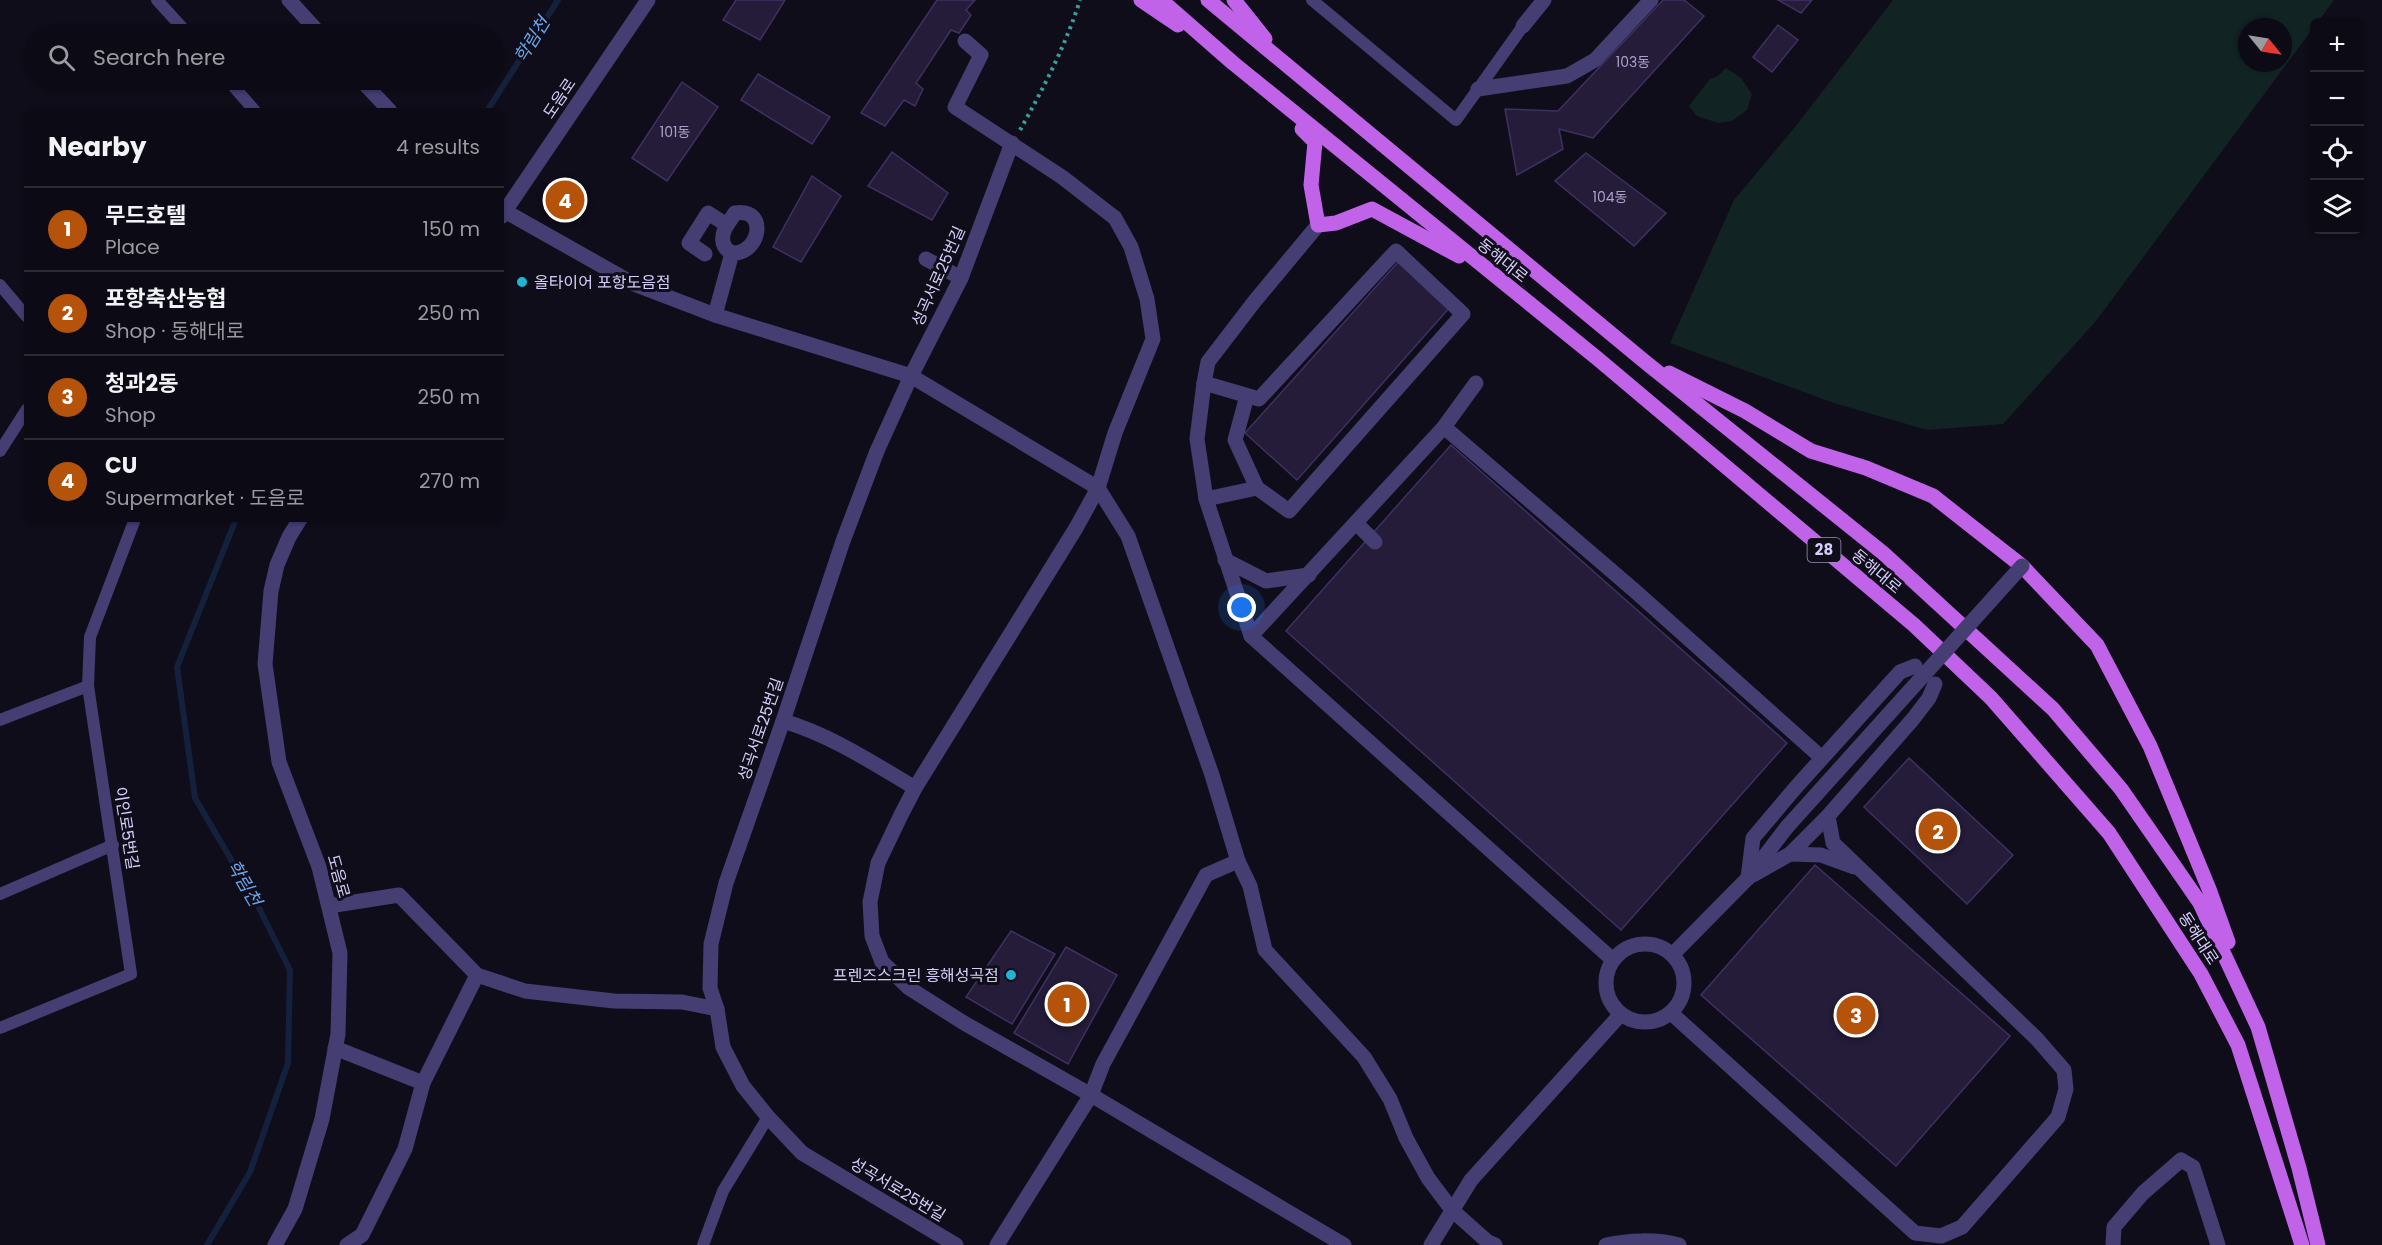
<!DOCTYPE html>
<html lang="en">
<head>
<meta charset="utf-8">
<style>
  :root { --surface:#0c0a14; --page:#15131d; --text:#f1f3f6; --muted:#9a9aa0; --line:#2c2b34; --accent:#b45309 }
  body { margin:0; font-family:Poppins,"Noto Sans KR",sans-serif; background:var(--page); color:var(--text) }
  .controls { position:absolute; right:18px; top:18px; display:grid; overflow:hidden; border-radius:9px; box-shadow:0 2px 4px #0004 }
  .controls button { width:54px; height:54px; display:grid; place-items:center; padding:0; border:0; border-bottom:2px solid var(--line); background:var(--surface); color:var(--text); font:30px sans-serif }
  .compass { position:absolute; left:2238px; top:18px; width:54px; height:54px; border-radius:50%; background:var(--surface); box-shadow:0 2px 4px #0004; rotate:120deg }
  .you { position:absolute; left:1242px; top:608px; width:21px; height:21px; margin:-15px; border:4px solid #fff; border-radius:50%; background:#1a73e8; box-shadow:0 0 0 9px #1a73e833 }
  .badge { display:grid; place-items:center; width:39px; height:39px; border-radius:50%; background:var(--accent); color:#fff; font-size:20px; font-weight:700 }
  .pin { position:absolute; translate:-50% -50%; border:3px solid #fff; box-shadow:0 2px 6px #0006 }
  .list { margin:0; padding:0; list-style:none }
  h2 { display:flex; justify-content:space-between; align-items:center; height:78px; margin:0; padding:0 24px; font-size:26px }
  h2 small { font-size:20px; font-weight:400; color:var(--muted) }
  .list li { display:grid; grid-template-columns:39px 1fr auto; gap:18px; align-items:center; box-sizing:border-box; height:84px; padding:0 24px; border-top:2px solid var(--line) }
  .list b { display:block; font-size:22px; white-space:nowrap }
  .list p { margin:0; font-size:20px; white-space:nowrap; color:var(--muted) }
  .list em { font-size:20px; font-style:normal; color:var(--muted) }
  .icon { flex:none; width:33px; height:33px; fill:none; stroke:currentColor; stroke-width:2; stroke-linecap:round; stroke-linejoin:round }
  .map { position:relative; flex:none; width:2382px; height:1245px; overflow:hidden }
  .search { position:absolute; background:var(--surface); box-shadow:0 2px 4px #0004; left:24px; top:24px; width:480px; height:66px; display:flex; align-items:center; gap:15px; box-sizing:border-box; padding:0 21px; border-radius:33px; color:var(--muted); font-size:22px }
  .panel { position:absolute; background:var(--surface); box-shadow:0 2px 4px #0004; left:24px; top:108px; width:480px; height:414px; border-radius:9px }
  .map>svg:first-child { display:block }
</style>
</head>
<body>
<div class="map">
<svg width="2382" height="1245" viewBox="0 0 2382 1245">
  <rect width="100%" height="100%" fill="#100d1a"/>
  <g fill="#112323" fill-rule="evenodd">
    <path d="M1893,0H2334L2318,22H2314V27L2096,321L2003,424L1927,430L1834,403L1670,343L1734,200L1795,127ZM2247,27H2283V63H2247Z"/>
    <polygon points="1726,68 1741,78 1752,94 1747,110 1732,121 1718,123 1697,116 1689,106 1710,79 1718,76"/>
  </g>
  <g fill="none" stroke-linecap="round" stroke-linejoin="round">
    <g stroke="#13213d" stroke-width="6">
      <polyline points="487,111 558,0"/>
      <polyline points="207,1245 250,1172 288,1063 290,970 257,904 195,798 177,667 236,519"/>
    </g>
  </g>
  <g fill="#241c39" stroke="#3e3162" stroke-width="1.5">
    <polygon points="736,0 785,0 760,40 723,20"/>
    <polygon points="937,0 975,0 966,10 971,15 959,33 951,30 916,83 923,89 915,106 904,100 885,126 861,113"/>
    <polygon points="1663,0 1684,0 1704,16 1593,138 1559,129 1563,149 1517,175 1505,109 1558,111"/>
    <polygon points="1778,0 1812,0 1801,13"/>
    <polygon points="1778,25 1798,40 1772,72 1753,57"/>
    <polygon points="758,74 830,117 812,144 741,100"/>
    <polygon points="682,82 718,107 667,181 632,158"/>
    <polygon points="892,152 948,193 932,220 868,186"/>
    <polygon points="1586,153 1666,213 1634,246 1555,181"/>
    <polygon points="812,176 841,196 801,262 773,247"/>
    <polygon points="1399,261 1450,307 1297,480 1245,433"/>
    <polygon points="1451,445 1787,743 1621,930 1286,631"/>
    <polygon points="1909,758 2013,855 1967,904 1864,807"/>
    <polygon points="1815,865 2010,1036 1896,1166 1701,995"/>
    <polygon points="1011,931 1055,954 1012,1024 966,997"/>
    <polygon points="1066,947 1117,975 1068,1064 1014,1033"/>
  </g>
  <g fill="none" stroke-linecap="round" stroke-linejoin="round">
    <path stroke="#3c9c9e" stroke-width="4" stroke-dasharray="3 4.5" stroke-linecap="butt" d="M1020,130C1043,89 1066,45 1080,0"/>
    <g stroke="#443e73" stroke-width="12">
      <polyline points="157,0 188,34"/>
      <polyline points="1312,0 1456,120 1523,26"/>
      <polyline points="228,80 255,111"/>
      <polyline points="0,285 27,317"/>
      <polyline points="0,451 27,409"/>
      <polyline points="0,720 88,686"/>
      <polyline points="0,894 113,845"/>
      <polyline points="0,1028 131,974 88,686 90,637 135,519"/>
      <polyline points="703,1245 723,1191 768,1117"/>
    </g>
    <g stroke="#443e73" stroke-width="15">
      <polyline points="289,0 320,34"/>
      <polyline points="1523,26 1544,0"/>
      <polyline points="965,41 981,55 955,107 1062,177 1115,218 1131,247 1147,299 1153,339 1115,433 1098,488 1076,528 915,788 901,815 878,863 870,902 872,936 882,962 909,988 964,1023 1091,1095 1344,1245"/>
      <polyline points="361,80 390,111"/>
      <polyline points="1478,89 1567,76 1595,60 1651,0"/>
      <polyline points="501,209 634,284 715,315 911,376 1098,488 1128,536 1212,775 1238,861 1250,886 1265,950 1364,1057 1390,1099 1406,1138 1428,1178 1452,1210 1488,1242 1495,1245"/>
      <polyline points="501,217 648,0"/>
      <path d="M727,225C721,235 720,247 732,253"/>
      <polyline points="1318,225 1254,302 1208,362 1204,383 1197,439 1206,499 1251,636 1613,960"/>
      <path d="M705,254L689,243L708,213L727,225L735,213C769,207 760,255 732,253L715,315"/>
      <polyline points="926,259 961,278"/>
      <polyline points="1204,383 1259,399 1396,251 1463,314 1289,511 1257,488 1206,499"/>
      <polyline points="1247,396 1235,440 1257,488"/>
      <polyline points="1444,427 1476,383"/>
      <polyline points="1356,523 1375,542"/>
      <polyline points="1225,560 1266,581 1309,575"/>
      <polyline points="1251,636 1444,427 1635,591 1822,758"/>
      <path d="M783,721C831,735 873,763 915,788"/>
      <polyline points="1790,854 1828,816"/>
      <polyline points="1753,875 1790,854 1821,855 1854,867"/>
      <polyline points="1748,878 1753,838 1797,786 1900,672 1915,666"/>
      <polyline points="329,906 399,895 477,975 525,991 614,1001 682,1002 717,1009"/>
      <circle cx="1645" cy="983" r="39"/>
      <polyline points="1673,954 1748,878 1787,827"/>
      <polyline points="1671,1013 1915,1233 1941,1236 1962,1227 2058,1117 2066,1089 2064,1070 2036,1038 1833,843 1828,816 1913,719 1929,698 1935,684"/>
      <polyline points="335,1048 423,1083"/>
      <polyline points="275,1245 295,1209 322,1119 338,1034 340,953 319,867 279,762 265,664 271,591 277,565 289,537 300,519"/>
      <polyline points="347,1245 362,1235 405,1149 423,1083 477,975"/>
      <polyline points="956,1245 802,1153 768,1117 743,1086 723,1047 717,1009 710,988 711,944 726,883 783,721 843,541 877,451 911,376 961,278 1012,143"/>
      <polyline points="997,1245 1091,1095 1103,1064 1206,875 1238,861"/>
      <polyline points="1431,1245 1471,1180 1621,1014"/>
      <path d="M1606,1245C1628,1240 1656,1239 1679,1245"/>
      <polyline points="2113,1245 2114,1227 2143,1193 2181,1160 2193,1167 2218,1245"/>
    </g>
    <g stroke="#c163e9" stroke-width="15">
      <polyline points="1141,0 1178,25"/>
      <polyline points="1161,0 1233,63 1598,359 1914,625 1991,698 2109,833 2201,974 2238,1045 2302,1245"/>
      <polyline points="1208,0 1644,361 1883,553 2053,709 2121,789 2200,903 2258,1027 2299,1168 2318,1245"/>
      <polyline points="1234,0 1265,39"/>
      <polyline points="1302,129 1315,142 1311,185 1318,225 1336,223 1372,209 1459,256"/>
      <polyline points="1669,373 1745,411 1811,451 1866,468 1933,496 2022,566 2097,645 2150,746 2209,889 2228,942"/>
    </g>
    <polyline stroke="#443e73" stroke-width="15" points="1787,827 2022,566"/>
  </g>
  <g fill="#1eb4d4" stroke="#100d1a" stroke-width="2">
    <circle cx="522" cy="282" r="6"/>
    <circle cx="1011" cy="975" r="6"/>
  </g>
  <g text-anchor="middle" stroke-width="6" stroke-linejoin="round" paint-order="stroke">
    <g font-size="14" fill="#a9a1c8">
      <text x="1633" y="67">103동</text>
      <text x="675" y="137">101동</text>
      <text x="1610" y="202">104동</text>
    </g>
    <rect fill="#100d1a" stroke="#9a93b5" stroke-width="1.5" x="1807.5" y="538" width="33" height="24" rx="4.5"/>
    <g font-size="15" font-weight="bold" fill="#d5cdf8">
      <text x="1824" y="555">28</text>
    </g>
    <g font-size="16" fill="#d5cdf8" stroke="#100d1a">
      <text transform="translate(559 98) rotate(-56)" y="6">도음로</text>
      <text transform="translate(1503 260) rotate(39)" y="6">동해대로</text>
      <text transform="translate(938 276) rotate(-66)" y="6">성곡서로25번길</text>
      <text transform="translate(1877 571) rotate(40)" y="6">동해대로</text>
      <text transform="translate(760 729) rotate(-71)" y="6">성곡서로25번길</text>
      <text transform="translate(127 828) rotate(81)" y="6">이인로5번길</text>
      <text transform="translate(339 876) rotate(74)" y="6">도음로</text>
      <text transform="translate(2199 938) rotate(57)" y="6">동해대로</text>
      <text transform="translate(898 1189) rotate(31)" y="6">성곡서로25번길</text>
    </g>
    <g font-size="16" fill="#d5cdf8" stroke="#100d1a" text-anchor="start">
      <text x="534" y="288">올타이어 포항도음점</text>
      <text x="999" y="981" text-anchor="end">프렌즈스크린 흥해성곡점</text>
    </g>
    <g font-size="18" font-style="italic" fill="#69a5ea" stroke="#100d1a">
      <text transform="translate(532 40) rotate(-58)" y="6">학림천</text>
      <text transform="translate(244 883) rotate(60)" y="6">학림천</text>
    </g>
  </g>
</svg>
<div class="controls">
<button>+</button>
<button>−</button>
<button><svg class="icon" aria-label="locate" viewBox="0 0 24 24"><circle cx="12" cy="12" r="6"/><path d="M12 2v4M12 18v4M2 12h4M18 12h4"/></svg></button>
<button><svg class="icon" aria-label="layers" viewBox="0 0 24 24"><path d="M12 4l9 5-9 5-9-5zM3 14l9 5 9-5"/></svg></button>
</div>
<svg class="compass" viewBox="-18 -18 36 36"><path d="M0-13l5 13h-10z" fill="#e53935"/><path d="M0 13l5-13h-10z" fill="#9a9aa0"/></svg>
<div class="you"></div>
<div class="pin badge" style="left:1067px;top:1004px">1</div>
<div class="pin badge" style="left:1938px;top:831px">2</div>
<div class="pin badge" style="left:1856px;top:1015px">3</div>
<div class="pin badge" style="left:565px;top:200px">4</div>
<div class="search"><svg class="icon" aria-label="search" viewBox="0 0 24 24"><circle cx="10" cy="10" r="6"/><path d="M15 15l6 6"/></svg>Search here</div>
<section class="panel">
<h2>Nearby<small>4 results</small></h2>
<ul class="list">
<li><span class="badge">1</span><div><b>무드호텔</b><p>Place</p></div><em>150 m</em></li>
<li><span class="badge">2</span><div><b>포항축산농협</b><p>Shop · 동해대로</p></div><em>250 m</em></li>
<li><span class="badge">3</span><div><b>청과2동</b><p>Shop</p></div><em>250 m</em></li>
<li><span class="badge">4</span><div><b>CU</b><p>Supermarket · 도음로</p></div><em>270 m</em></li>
</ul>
</section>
</div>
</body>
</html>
